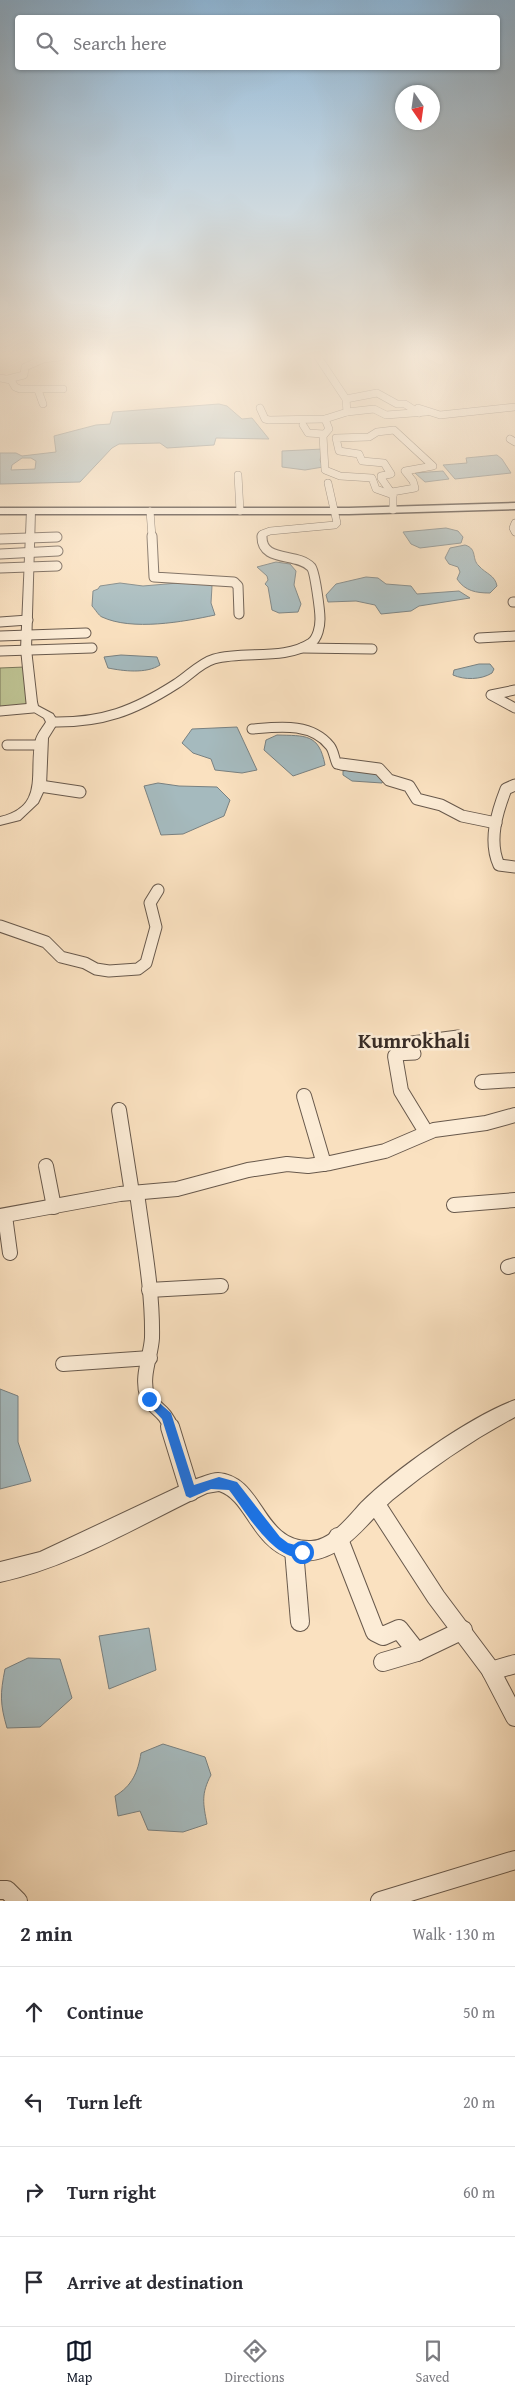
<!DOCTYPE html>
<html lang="en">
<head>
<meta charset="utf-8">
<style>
  :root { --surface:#fff; --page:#f7f7f7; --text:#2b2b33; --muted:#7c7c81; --line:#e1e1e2; --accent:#111827 }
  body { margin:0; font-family:"Gentium Book Plus",serif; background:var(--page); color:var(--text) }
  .compass { position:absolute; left:395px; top:85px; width:45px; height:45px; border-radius:50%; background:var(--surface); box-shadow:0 1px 4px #0004; rotate:167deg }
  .stop { position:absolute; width:15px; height:15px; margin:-11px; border:4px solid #1a73e8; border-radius:50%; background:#fff }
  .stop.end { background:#1a73e8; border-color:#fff; box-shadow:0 1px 5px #0008 }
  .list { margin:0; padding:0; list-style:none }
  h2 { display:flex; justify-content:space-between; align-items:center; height:65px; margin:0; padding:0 20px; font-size:21px }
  h2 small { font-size:16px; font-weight:400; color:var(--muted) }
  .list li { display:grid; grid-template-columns:32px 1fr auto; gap:15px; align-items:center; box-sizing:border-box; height:90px; padding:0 20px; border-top:1px solid var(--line) }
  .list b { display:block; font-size:19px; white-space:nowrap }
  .list em { font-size:16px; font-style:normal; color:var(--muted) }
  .icon { flex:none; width:28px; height:28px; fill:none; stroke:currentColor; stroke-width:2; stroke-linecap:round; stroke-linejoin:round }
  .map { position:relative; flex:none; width:515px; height:1901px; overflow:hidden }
  .search { position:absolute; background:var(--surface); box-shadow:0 1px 4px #0004; left:15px; right:15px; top:15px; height:55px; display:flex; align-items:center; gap:12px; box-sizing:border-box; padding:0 18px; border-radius:5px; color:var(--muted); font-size:19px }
  .sheet { height:425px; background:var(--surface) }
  nav { display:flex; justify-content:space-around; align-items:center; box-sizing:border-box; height:70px; border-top:1px solid var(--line); background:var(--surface); font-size:14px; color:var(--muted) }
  nav a { display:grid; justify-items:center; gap:2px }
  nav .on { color:var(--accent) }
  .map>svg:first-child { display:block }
</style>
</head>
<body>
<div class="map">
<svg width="515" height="1901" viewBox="0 0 515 1901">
  <rect width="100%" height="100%" fill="#fae1c0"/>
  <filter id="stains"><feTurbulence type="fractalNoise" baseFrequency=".004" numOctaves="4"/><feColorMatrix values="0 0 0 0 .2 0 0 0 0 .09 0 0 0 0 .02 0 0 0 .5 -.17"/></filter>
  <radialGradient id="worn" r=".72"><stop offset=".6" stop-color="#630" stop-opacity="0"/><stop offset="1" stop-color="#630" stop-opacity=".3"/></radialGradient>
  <polygon fill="#bec393" stroke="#7b785c" points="25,667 29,707 0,709 0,668"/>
  <g fill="#a5babe" stroke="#798181" fill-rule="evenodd">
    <path d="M219,404L227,406L242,419L252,418L269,439L216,438L214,445L167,448L160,443L119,444L112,448L80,482L0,484V453H16L22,456L56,452L54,436L96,425L110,424L113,412ZM22,458H31L36,461L35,469L11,470L12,465Z"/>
    <polygon points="323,449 320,460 323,467 305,470 282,467 282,451"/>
    <polygon points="497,455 502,459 511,473 455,479 443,465 467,463 466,458"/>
    <polygon points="443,471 449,479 425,482 415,473"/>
    <polygon points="446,528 458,531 463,537 461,543 420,548 411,544 403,532"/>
    <path d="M465,545C478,549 471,559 479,566C486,574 495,575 497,586L490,593C476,593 465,591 457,579L460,572L458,567L449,564L445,558L450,548Z"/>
    <polygon points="276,562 290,564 296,571 294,585 301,604 298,612 279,613 272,610 268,587 265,584 268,580 267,576 257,567"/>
    <polygon points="366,577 378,578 386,584 411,586 417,594 459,591 470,598 419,606 411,611 381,614 375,605 356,601 328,602 326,595 336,584"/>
    <path d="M190,582L207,583L212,586L211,603L215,615C183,622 132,631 102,617C99,616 95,609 92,606L93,591L98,589L100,586L120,583L143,586Z"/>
    <path d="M121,655L157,657L160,665C146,674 123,671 108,668L104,657Z"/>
    <path d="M479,664H490L494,669L492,673C481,680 464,680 453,675L454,670Z"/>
    <polygon points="237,727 257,770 242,773 215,770 211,759 193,753 182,743 192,729"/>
    <path d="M277,735C305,736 319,733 325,765L293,776L264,750L266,740Z"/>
    <polygon points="357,768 386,772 382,783 352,781 343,775 343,771"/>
    <polygon points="158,783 179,786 217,787 230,800 224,816 183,834 161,835 144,786"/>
    <polygon points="0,1389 18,1396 18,1442 31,1481 0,1489"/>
    <polygon points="149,1628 156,1670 109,1689 99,1636"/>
    <path d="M28,1658L60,1659L72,1698L40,1727L7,1728C0,1704 0,1694 5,1669Z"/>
    <path d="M163,1744L205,1757L211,1775C201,1794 203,1803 207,1824L183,1832L148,1830L140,1811L118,1816L115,1796C132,1786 138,1772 141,1753Z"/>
  </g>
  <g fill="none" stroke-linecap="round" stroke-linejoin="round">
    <g stroke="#68594c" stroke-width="8">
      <g id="minor-far4">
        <polyline points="0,378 11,380 15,387 20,389 63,389"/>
        <polyline points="8,379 24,375 25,367 43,359 60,357"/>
        <polyline points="38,390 43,404"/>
        <polyline points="346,399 377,393 397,404 405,404 419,413"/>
        <polyline points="260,408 265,419 269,420 325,419 347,412 346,399 318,357"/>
        <polyline points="418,408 440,415 515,407"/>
        <polyline points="347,412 374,409 386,415 426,412"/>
        <polyline points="325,419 329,429 323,436 325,470 340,476 372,478 376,489 393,495 393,510"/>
        <polyline points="303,425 308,433 324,434"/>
        <polyline points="510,439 515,442"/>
        <polyline points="238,475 240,511"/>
        <polyline points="392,492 415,488 413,481 405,471 433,466 394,430 377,432 369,437 336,438 339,451 359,454 362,461 384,463 391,474 381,476 381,478 393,495"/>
        <polyline points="150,511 152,537"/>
        <polyline points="515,523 513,528 515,532"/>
        <polyline points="51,537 57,537"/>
        <polyline points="262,537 262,534 270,531 335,525 337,523 328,483"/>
      </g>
    </g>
    <g stroke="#68594c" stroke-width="11">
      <g id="minor-far3">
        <polyline points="152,536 154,577 234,582 238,586 239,614"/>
        <polyline points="0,539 57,537"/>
        <polyline points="0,554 58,551"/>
        <polyline points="0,568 57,566"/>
        <polyline points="513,602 515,602"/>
        <polyline points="0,622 28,620"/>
        <polyline points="0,636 86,633"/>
        <polyline points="479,638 515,636"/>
        <polyline points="302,648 372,649"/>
        <polyline points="0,651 92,648"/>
        <polyline points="515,690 491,695 515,708"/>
        <polyline points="0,711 33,708"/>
        <path d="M52,722C102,723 134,711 176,684C189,676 200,663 214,659C244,650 284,661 311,643C318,638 320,626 320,619C320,611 315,571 311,567C297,552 261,563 262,536"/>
        <path d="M252,729C278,727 311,722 330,746C334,751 334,758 337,764L351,766"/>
        <polyline points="7,745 42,745"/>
      </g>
    </g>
    <g stroke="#68594c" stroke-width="13">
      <g id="minor-far2">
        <polyline points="341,764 379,769 389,780 409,786 417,799 441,805 462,816 496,823"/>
        <path d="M515,785L506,789C497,812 488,841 499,865L515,867"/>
        <polyline points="40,786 80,792"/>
        <polyline points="0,926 46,942 61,957 85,963 96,969 109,971 138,969 146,963 156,927 150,903 158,890"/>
        <polyline points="395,1057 395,1055 415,1054 412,1042 458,1036"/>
      </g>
    </g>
    <g stroke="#68594c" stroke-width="16">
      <g id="minor-far1">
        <polyline points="395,1056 401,1091 426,1132"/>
        <polyline points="482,1082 515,1080"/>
        <polyline points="304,1096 324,1164"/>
        <polyline points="119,1110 132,1193"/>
        <polyline points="46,1166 54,1207"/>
        <path d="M137,1193C143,1240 153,1290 152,1338C151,1356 141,1376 147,1395C152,1409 165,1409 171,1428"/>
        <polyline points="454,1205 515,1200"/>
        <polyline points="0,1216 120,1194 177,1189 248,1170 287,1164 308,1166 330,1163 385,1151 434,1130 486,1123 515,1115"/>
        <polyline points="5,1216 10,1253"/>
        <polyline points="508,1267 515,1265"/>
        <polyline points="149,1290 221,1286"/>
        <polyline points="63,1364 150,1358"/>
      </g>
    </g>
    <g stroke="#68594c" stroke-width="20">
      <g id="minor">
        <polyline points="170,1427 190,1492"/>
        <polyline points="375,1503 436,1597 490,1669 515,1717"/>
        <polyline points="338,1537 375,1632 383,1636 399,1629 417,1652"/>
        <polyline points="294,1550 300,1622"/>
        <polyline points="383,1662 417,1652 463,1630"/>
        <polyline points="491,1671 515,1664"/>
        <polyline points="0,1890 7,1890 18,1901"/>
        <polyline points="380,1901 515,1860"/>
      </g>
    </g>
    <g stroke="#68594c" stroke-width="2">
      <g id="tertiary">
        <path d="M31,508L35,511L31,649L37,702L38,706L53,714L58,722L48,738L46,786L38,803L20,820L0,825V817C46,806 28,772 36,739C38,733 43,727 46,722L44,718L27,708L21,649L27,511Z"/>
        <path d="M515,1400V1417C472,1440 430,1469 392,1500C374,1516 359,1537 339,1550C326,1558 308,1564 292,1559C251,1546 247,1500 219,1491L207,1493C141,1524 72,1567 0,1582V1562L40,1552L193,1480C201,1478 210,1473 218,1473C264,1476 261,1543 311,1541C330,1541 349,1516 361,1503C394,1470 471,1416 515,1400Z"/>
      </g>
    </g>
    <g stroke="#382c26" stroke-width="3">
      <polygon id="secondary" points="515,503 515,509 349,514 0,514 0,508 349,508"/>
    </g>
    <use href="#minor-far4" stroke="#fcecd6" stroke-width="7"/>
    <use href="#minor-far3" stroke="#fcecd6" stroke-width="9"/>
    <use href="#minor-far2" stroke="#fcecd6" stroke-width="11"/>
    <use href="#minor-far1" stroke="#fcecd6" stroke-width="14"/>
    <use href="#minor" stroke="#fcecd6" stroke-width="18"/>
    <use href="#tertiary" fill="#fcecd6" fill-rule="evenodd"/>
    <use href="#secondary" fill="#fcecd6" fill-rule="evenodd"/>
  </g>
  <linearGradient id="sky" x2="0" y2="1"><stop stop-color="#8db6d7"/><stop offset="0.57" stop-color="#fdf2e3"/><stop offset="1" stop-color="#fdf2e3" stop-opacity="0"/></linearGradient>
  <rect width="515" height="624" fill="url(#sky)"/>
  <path fill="#1a73e8" d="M149,1394L171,1413L194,1485L219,1477L237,1482L280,1537L288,1543L306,1548L308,1552L306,1556C277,1567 244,1509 229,1490L211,1489L190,1498L186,1496L162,1419L143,1399Z"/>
  <g text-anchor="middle" stroke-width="5" stroke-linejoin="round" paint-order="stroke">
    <g font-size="21" font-weight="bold" fill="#382c26" stroke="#fcecd6">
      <text x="414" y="1048">Kumrokhali</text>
    </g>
  </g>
  <rect width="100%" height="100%" filter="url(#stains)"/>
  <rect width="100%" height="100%" fill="url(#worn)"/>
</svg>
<svg class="compass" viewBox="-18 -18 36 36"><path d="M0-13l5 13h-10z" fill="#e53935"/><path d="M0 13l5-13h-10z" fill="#7c7c81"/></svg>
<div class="stop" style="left:302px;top:1552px"></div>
<div class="stop end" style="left:149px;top:1399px"></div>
<div class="search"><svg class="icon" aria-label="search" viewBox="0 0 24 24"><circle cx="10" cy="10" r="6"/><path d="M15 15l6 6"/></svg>Search here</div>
</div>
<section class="sheet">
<h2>2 min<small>Walk · 130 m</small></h2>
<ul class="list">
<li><svg class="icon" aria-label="ahead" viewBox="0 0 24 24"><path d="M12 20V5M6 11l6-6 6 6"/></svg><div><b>Continue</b></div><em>50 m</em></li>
<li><svg class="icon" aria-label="left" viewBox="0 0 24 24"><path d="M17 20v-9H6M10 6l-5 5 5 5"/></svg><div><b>Turn left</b></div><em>20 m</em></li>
<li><svg class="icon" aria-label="right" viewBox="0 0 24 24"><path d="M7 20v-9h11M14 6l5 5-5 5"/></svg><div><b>Turn right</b></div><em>60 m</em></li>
<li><svg class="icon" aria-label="arrive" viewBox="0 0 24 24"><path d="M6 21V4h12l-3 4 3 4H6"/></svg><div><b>Arrive at destination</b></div></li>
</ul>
</section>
<nav>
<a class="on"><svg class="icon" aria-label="map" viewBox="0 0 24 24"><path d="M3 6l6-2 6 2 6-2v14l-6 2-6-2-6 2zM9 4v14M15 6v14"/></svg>Map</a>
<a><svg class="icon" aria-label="directions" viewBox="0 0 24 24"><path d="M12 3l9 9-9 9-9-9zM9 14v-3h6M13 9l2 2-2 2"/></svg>Directions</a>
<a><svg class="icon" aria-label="saved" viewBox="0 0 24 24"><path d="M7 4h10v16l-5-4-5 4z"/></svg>Saved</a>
</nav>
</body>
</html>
